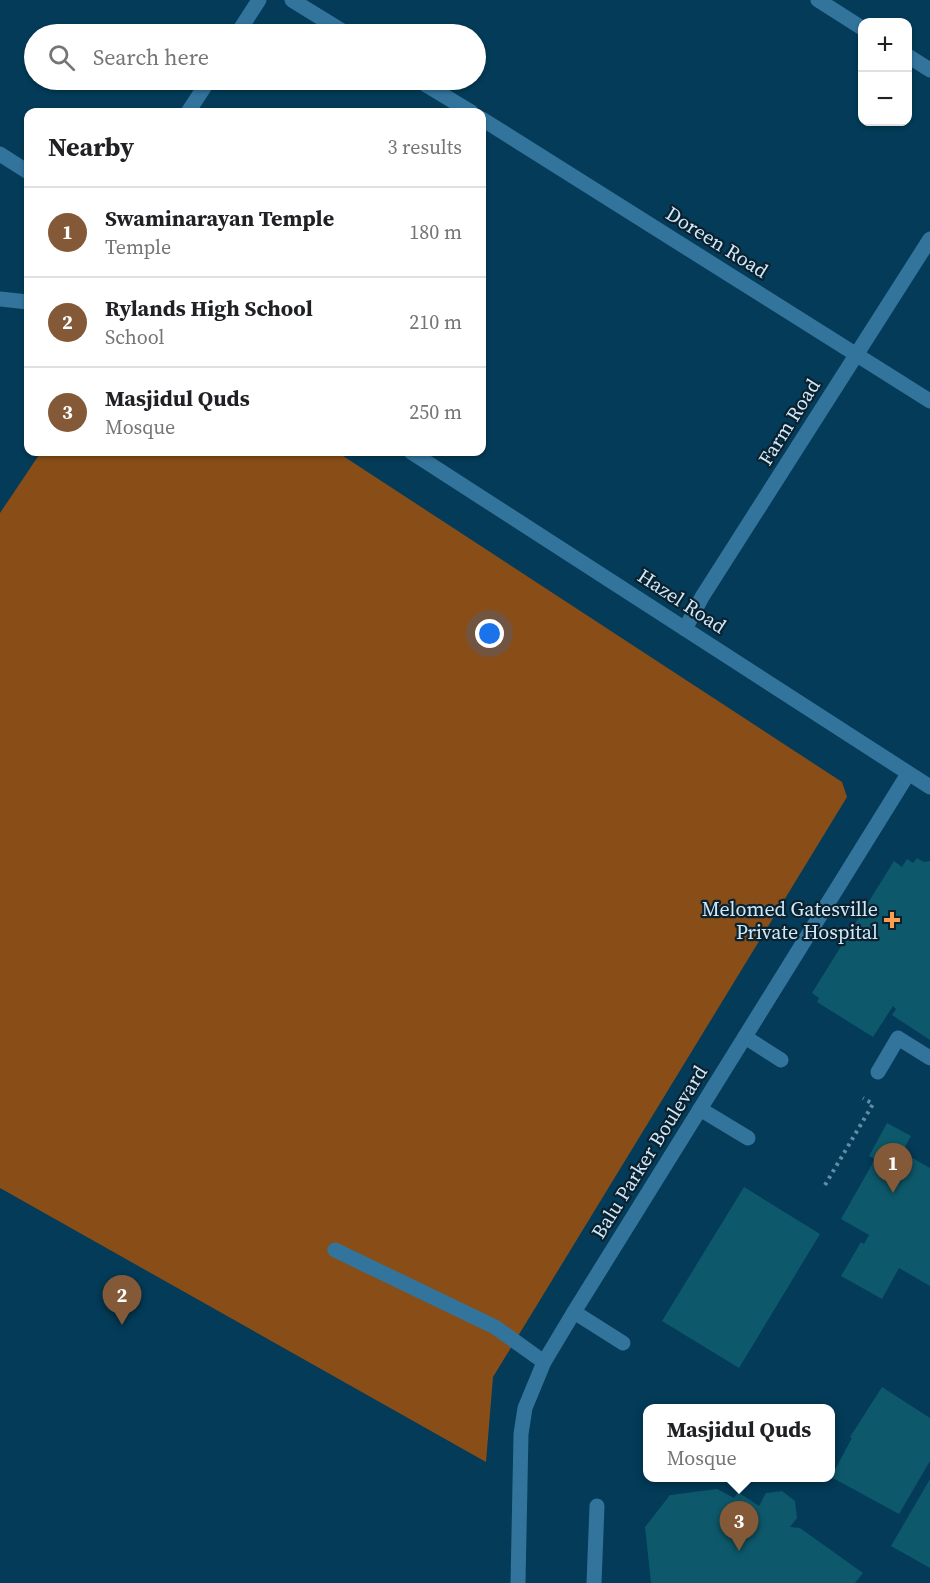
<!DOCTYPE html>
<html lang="en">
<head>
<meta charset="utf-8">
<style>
  :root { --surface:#fff; --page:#f2f2f2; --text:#202124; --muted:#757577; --line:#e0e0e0; --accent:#835938 }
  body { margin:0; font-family:"Source Serif 4",serif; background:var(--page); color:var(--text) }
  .controls { position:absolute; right:18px; top:18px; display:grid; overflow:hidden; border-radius:12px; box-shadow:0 2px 4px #0004 }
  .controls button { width:54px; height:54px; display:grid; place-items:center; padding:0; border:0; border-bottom:2px solid var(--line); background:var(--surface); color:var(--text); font:30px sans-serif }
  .you { position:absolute; left:490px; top:634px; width:21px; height:21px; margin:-15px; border:4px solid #fff; border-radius:50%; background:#1a73e8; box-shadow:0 0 0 9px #1a73e833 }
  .badge { display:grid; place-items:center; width:39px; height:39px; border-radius:50%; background:var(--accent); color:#fff; font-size:20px; font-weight:700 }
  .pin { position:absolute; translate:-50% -50px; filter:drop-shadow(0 2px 3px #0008) }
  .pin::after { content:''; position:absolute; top:32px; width:21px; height:18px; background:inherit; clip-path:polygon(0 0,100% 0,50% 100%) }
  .popup { position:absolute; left:643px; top:1404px; width:192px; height:78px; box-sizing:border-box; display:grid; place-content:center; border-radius:12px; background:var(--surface); filter:drop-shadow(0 2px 4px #0005); font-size:20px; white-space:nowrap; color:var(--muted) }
  .popup b { font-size:22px; color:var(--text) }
  .popup::after { content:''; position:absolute; left:50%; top:100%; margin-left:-12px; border:12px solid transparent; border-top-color:var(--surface) }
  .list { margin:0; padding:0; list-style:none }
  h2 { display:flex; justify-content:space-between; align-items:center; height:78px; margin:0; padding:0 24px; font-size:26px }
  h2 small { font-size:20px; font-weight:400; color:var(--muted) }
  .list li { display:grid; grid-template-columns:39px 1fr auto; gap:18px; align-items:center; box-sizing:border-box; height:90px; padding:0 24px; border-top:2px solid var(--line) }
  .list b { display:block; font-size:22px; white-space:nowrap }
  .list p { margin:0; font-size:20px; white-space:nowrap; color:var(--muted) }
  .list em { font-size:20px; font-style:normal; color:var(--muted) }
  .icon { flex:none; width:33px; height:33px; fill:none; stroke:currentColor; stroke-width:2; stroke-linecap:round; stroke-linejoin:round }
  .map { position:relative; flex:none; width:930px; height:1583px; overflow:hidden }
  .search { position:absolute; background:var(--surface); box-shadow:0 2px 4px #0004; left:24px; top:24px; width:462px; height:66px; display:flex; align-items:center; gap:15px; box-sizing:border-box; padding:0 21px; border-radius:33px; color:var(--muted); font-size:22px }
  .panel { position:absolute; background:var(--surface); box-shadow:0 2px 4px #0004; left:24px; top:108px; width:462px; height:348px; border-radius:12px }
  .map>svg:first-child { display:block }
</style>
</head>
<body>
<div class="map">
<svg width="930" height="1583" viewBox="0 0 930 1583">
  <rect width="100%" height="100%" fill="#033b58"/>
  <polygon fill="#894e17" points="41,452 337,452 842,782 847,797 493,1377 486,1462 0,1188 0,513"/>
  <g fill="#0d596b">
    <polygon points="917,858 924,862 930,861 930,1040 892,1015 896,1009 893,1006 873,1037 817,1002 819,998 812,993 894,861 902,867 907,859 913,863"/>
    <polygon points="887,1123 911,1136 902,1152 930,1168 930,1286 899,1268 882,1299 841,1276 861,1242 864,1244 869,1235 841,1219 875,1159 869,1156"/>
    <polygon points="744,1187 820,1234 739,1368 662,1321"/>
    <polygon points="882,1387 930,1418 930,1461 899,1514 831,1477 852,1438 850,1437"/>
    <polygon points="930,1479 930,1568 891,1546"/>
    <polygon points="717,1489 734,1498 738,1492 759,1506 766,1493 782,1491 795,1501 797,1518 790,1527 800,1528 863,1573 855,1583 651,1583 645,1527 670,1495"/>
  </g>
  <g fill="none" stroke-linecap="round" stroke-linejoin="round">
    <polyline stroke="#638da5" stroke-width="4" stroke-dasharray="3 4.5" stroke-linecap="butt" points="825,1185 873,1104 863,1098"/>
    <g stroke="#32749c" stroke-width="15">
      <polyline points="292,0 347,34"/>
      <polyline points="818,0 862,28"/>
      <polyline points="237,34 259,0"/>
      <polyline points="908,56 930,70"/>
      <polyline points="418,80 471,112"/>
      <polyline points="188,112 209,80"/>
      <polyline points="482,119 930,401"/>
      <polyline points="0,154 28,172"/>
      <polyline points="0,299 28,302"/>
      <polyline points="411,452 930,787"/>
      <polyline points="685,629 702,597 930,239"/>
      <polyline points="745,1037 781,1060"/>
      <polyline points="878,1072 898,1038 930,1058"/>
      <polyline points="700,1109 748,1138"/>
      <polyline points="335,1250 495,1327 544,1362"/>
      <polyline points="574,1312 623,1343"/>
      <polyline points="518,1583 521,1434 525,1408 544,1362 574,1312 908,774"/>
      <polyline points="594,1583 597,1506"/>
    </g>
  </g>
  <path fill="#fb9e50" stroke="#0c212e" stroke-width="2" d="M889 911h6v6h6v6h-6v6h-6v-6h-6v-6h6z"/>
  <g text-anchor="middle" stroke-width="4.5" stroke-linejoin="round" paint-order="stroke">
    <g font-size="20" fill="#cfe9fb" stroke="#0c212e">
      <text transform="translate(717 242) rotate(32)" y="7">Doreen Road</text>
      <text transform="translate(789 422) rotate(-58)" y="7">Farm Road</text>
      <text transform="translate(682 601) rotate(33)" y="7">Hazel Road</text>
      <text transform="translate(649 1152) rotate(-58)" y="7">Balu Parker Boulevard</text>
    </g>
    <g font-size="20" fill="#cfe9fb" stroke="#0c212e" text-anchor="end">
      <text x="878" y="916">Melomed Gatesville<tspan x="878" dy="23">Private Hospital</tspan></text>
    </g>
  </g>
</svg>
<div class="controls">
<button>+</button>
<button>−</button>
</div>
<div class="you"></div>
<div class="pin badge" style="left:893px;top:1193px">1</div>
<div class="pin badge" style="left:122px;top:1325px">2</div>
<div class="pin badge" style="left:739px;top:1551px">3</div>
<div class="popup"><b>Masjidul Quds</b>Mosque</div>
<div class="search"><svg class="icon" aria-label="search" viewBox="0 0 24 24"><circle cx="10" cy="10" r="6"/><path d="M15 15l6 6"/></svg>Search here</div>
<section class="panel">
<h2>Nearby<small>3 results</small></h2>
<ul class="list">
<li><span class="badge">1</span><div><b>Swaminarayan Temple</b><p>Temple</p></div><em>180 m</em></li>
<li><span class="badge">2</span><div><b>Rylands High School</b><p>School</p></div><em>210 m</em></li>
<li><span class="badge">3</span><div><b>Masjidul Quds</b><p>Mosque</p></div><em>250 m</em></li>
</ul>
</section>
</div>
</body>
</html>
